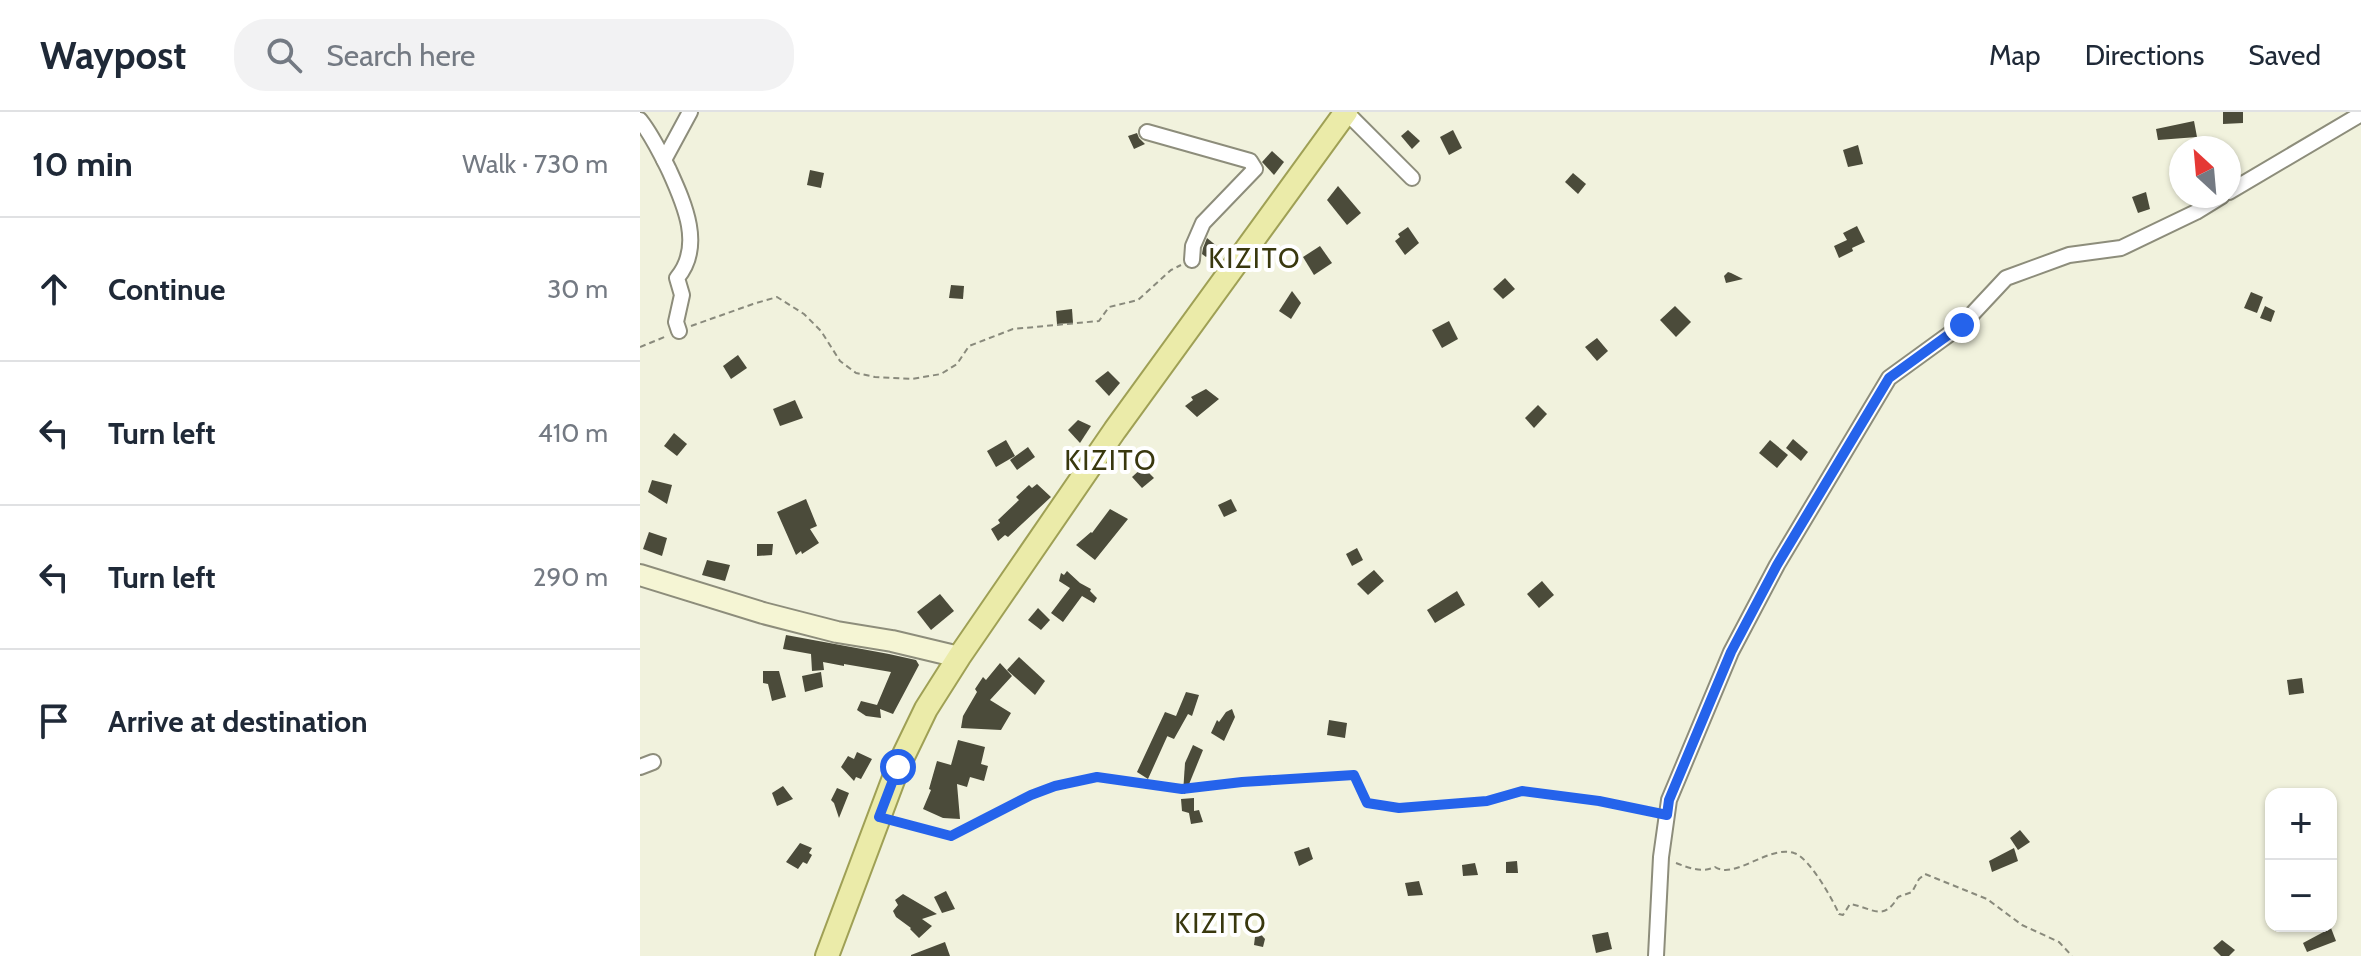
<!DOCTYPE html>
<html lang="en">
<head>
<meta charset="utf-8">
<style>
  :root { --surface:#fff; --page:#f2f2f3; --text:#1f2937; --muted:#747a83; --line:#e0e1e3 }
  body { margin:0; font-family:Cabin,sans-serif; background:var(--page); color:var(--text) }
  .controls { position:absolute; right:24px; bottom:24px; display:grid; overflow:hidden; border-radius:16px; box-shadow:0 2px 6px #0004 }
  .controls button { width:72px; height:72px; display:grid; place-items:center; padding:0; border:0; border-bottom:2px solid var(--line); background:var(--surface); color:var(--text); font:40px sans-serif }
  .compass { position:absolute; left:1529px; top:24px; width:72px; height:72px; border-radius:50%; background:var(--surface); box-shadow:0 2px 6px #0004; rotate:334deg }
  .stop { position:absolute; width:24px; height:24px; margin:-18px; border:6px solid #2563eb; border-radius:50%; background:#fff }
  .stop.end { background:#2563eb; border-color:#fff; box-shadow:0 2px 8px #0008 }
  .list { margin:0; padding:0; list-style:none }
  h2 { display:flex; justify-content:space-between; align-items:center; height:104px; margin:0; padding:0 32px; font-size:34px }
  h2 small { font-size:26px; font-weight:400; color:var(--muted) }
  .list li { display:grid; grid-template-columns:52px 1fr auto; gap:24px; align-items:center; box-sizing:border-box; height:144px; padding:0 32px; border-top:2px solid var(--line) }
  .list b { display:block; font-size:30px; white-space:nowrap }
  .list em { font-size:26px; font-style:normal; color:var(--muted) }
  .icon { flex:none; width:44px; height:44px; fill:none; stroke:currentColor; stroke-width:2; stroke-linecap:round; stroke-linejoin:round }
  .map { position:relative; flex:none; width:1721px; height:844px; overflow:hidden }
  header { display:flex; align-items:center; gap:48px; box-sizing:border-box; height:112px; padding:0 40px; background:var(--surface); border-bottom:2px solid var(--line) }
  header strong { font-size:38px }
  nav { display:flex; gap:44px; margin-inline-start:auto; font-size:28px }
  .search { width:560px; height:72px; background:var(--page); display:flex; align-items:center; gap:20px; box-sizing:border-box; padding:0 28px; border-radius:32px; color:var(--muted); font-size:30px }
  main { display:flex }
  aside { flex:1; background:var(--surface) }
  .map>svg:first-child { display:block }
</style>
</head>
<body>
<header>
<strong>Waypost</strong>
<div class="search"><svg class="icon" aria-label="search" viewBox="0 0 24 24"><circle cx="10" cy="10" r="6"/><path d="M15 15l6 6"/></svg>Search here</div>
<nav><a>Map</a><a>Directions</a><a>Saved</a></nav>
</header>
<main>
<aside>
<h2>10 min<small>Walk · 730 m</small></h2>
<ul class="list">
<li><svg class="icon" aria-label="ahead" viewBox="0 0 24 24"><path d="M12 20V5M6 11l6-6 6 6"/></svg><div><b>Continue</b></div><em>30 m</em></li>
<li><svg class="icon" aria-label="left" viewBox="0 0 24 24"><path d="M17 20v-9H6M10 6l-5 5 5 5"/></svg><div><b>Turn left</b></div><em>410 m</em></li>
<li><svg class="icon" aria-label="left" viewBox="0 0 24 24"><path d="M17 20v-9H6M10 6l-5 5 5 5"/></svg><div><b>Turn left</b></div><em>290 m</em></li>
<li><svg class="icon" aria-label="arrive" viewBox="0 0 24 24"><path d="M6 21V4h12l-3 4 3 4H6"/></svg><div><b>Arrive at destination</b></div></li>
</ul>
</aside>
<div class="map">
<svg width="1721" height="844" viewBox="0 0 1721 844">
  <rect width="100%" height="100%" fill="#f1f2dd"/>
  <g fill="#4b4b3a">
    <polygon points="1583,0 1603,0 1603,11 1583,12"/>
    <polygon points="1554,9 1557,25 1518,28 1516,17"/>
    <polygon points="768,18 780,29 772,37 761,24"/>
    <polygon points="813,18 822,36 809,43 800,25"/>
    <polygon points="497,21 499,26 505,32 494,37 488,24"/>
    <polygon points="1218,33 1223,52 1208,55 1203,38"/>
    <polygon points="632,39 644,50 634,63 622,50"/>
    <polygon points="170,58 184,61 181,76 167,73"/>
    <polygon points="933,61 946,72 938,82 925,70"/>
    <polygon points="698,74 721,101 707,113 687,88"/>
    <polygon points="1506,80 1510,97 1498,101 1492,85"/>
    <polygon points="1217,114 1225,130 1212,136 1213,139 1199,146 1194,134 1207,128 1203,121"/>
    <polygon points="768,115 779,131 765,143 755,129 760,125 758,122"/>
    <polygon points="567,126 578,135 566,145 562,142 563,136"/>
    <polygon points="680,134 692,151 674,163 663,145"/>
    <polygon points="1088,160 1091,161 1103,167 1086,171 1084,164"/>
    <polygon points="865,166 875,177 863,187 853,177"/>
    <polygon points="311,173 324,174 323,187 309,186"/>
    <polygon points="652,179 661,191 651,207 639,199"/>
    <polygon points="1611,180 1623,185 1617,201 1604,196"/>
    <polygon points="1035,194 1051,210 1036,225 1020,208"/>
    <polygon points="1625,194 1635,199 1631,210 1620,206"/>
    <polygon points="432,197 433,211 417,212 416,199"/>
    <polygon points="809,209 818,227 802,236 792,218"/>
    <polygon points="957,226 968,239 957,249 945,235"/>
    <polygon points="98,243 107,256 91,267 83,254"/>
    <polygon points="468,259 480,271 469,284 455,269"/>
    <polygon points="566,277 579,287 557,305 545,294 553,288 551,285"/>
    <polygon points="155,288 163,306 140,314 133,297"/>
    <polygon points="898,293 907,302 894,316 885,306"/>
    <polygon points="438,308 451,314 440,331 428,318"/>
    <polygon points="34,321 47,332 37,344 24,334"/>
    <polygon points="1153,327 1168,340 1161,349 1146,336"/>
    <polygon points="366,328 375,344 356,355 347,339"/>
    <polygon points="1130,328 1148,343 1137,356 1119,341"/>
    <polygon points="388,335 395,345 377,358 370,348"/>
    <polygon points="503,355 514,366 502,376 492,365"/>
    <polygon points="12,368 32,373 27,392 8,380"/>
    <polygon points="397,372 411,385 368,425 365,423 358,429 351,417 360,411 358,408 379,388 376,385 389,373 392,376"/>
    <polygon points="166,387 177,414 170,417 179,431 162,442 161,439 156,443 137,400"/>
    <polygon points="591,387 597,399 584,405 578,393"/>
    <polygon points="470,397 488,407 455,448 436,433 451,420 452,421"/>
    <polygon points="9,420 27,426 22,444 3,437"/>
    <polygon points="117,432 133,432 132,443 117,444"/>
    <polygon points="717,436 723,448 712,454 706,442"/>
    <polygon points="67,448 90,453 85,469 62,463"/>
    <polygon points="734,458 744,469 728,483 717,472"/>
    <polygon points="427,459 440,471 451,477 450,479 457,486 454,491 442,484 423,510 411,501 430,476 419,469 421,461 424,463"/>
    <polygon points="902,469 914,483 899,496 887,482"/>
    <polygon points="817,479 825,493 795,511 787,498"/>
    <polygon points="300,482 314,499 291,518 277,500"/>
    <polygon points="398,496 410,508 401,518 388,508"/>
    <polygon points="146,523 249,542 276,548 279,553 253,602 240,597 241,606 226,604 217,598 221,589 237,593 251,560 204,552 204,554 183,550 184,558 172,559 171,542 143,537"/>
    <polygon points="379,545 405,569 395,583 367,558"/>
    <polygon points="360,551 372,564 350,588 371,601 361,618 321,616 323,604 337,580 335,577 343,565 346,568"/>
    <polygon points="123,559 139,559 146,585 132,589 128,572 123,571"/>
    <polygon points="181,560 183,575 165,580 162,564"/>
    <polygon points="1662,566 1664,581 1649,583 1647,568"/>
    <polygon points="546,580 559,583 552,604 548,602 534,627 527,624 531,616 508,667 497,660 525,600 536,604"/>
    <polygon points="592,597 595,605 584,629 571,621 577,608 579,610 586,600"/>
    <polygon points="689,608 707,611 705,626 687,623"/>
    <polygon points="318,628 345,635 341,652 348,654 344,669 330,665 327,675 317,672 320,707 303,706 283,697 291,678 289,677 297,649 311,653"/>
    <polygon points="553,633 563,638 545,682 543,681 545,651"/>
    <polygon points="217,640 232,647 221,667 216,665 214,669 201,655 208,644 214,647"/>
    <polygon points="143,674 153,687 137,694 132,681"/>
    <polygon points="197,676 209,681 199,706 194,691 191,688"/>
    <polygon points="554,686 554,699 559,698 563,710 551,712 549,701 542,699 541,687"/>
    <polygon points="1380,718 1390,730 1378,738 1370,726"/>
    <polygon points="160,731 172,736 169,741 172,743 167,752 163,750 158,757 146,750"/>
    <polygon points="669,735 673,747 659,754 654,740"/>
    <polygon points="1374,736 1378,749 1352,760 1349,749"/>
    <polygon points="877,749 878,761 866,761 866,750"/>
    <polygon points="835,751 838,763 823,764 822,753"/>
    <polygon points="779,769 783,783 768,784 765,771"/>
    <polygon points="306,779 315,797 302,801 294,785"/>
    <polygon points="263,782 297,802 282,807 292,814 279,826 270,817 271,816 256,805 253,799 258,793 255,788"/>
    <polygon points="1691,816 1696,829 1667,840 1663,831"/>
    <polygon points="616,817 625,827 623,835 614,833"/>
    <polygon points="968,820 972,837 956,841 952,823"/>
    <polygon points="1582,828 1595,838 1589,844 1581,844 1573,836"/>
    <polygon points="305,830 310,844 271,844 271,843"/>
  </g>
  <g fill="none" stroke-linecap="round" stroke-linejoin="round">
    <g stroke="#8d8d7b" stroke-width="18">
      <g id="street">
        <polyline points="706,0 772,66"/>
        <path d="M0,8C12,23 20,40 29,58C44,91 64,134 37,166L42,183L36,210L39,219"/>
        <polyline points="507,20 610,49 615,57 563,111 553,134 552,148"/>
        <polyline points="24,48 50,0"/>
        <polyline points="1589,80 1721,2"/>
        <polyline points="0,655 13,650"/>
        <polyline points="1016,844 1021,745 1029,688 1091,540 1137,453 1249,266 1322,213 1366,166 1429,143 1481,136 1556,100 1582,84"/>
      </g>
    </g>
    <g stroke="#8d8d7b" stroke-width="24">
      <polyline id="secondary" points="0,463 123,501 197,520 252,529 319,545"/>
    </g>
    <g stroke="#9fa055" stroke-width="26">
      <polyline id="primary" points="187,844 258,655 286,597 319,545 475,318 706,0"/>
    </g>
    <g stroke="#898a7c" stroke-width="2" stroke-dasharray="6 4" stroke-linecap="butt">
      <polyline points="51,214 113,192 137,185 164,202 181,219 200,249 216,261 235,265 272,267 301,262 317,252 329,234 373,217 459,209 469,195 498,188 531,158 541,153"/>
      <polyline points="0,235 27,224"/>
      <polyline points="257,710 311,724 391,683 415,674 457,665 542,677 602,670 714,663 727,691 759,696 847,689 882,679 959,689 1014,700"/>
      <path d="M1036,751C1049,756 1062,761 1075,755C1095,768 1128,733 1154,741C1169,745 1193,788 1199,802L1203,803L1210,792C1231,795 1243,811 1258,785L1272,780L1279,767L1285,762L1347,787L1382,813L1419,830L1432,844"/>
    </g>
    <use href="#street" stroke="#fff" stroke-width="14"/>
    <use href="#secondary" stroke="#f5f5d4" stroke-width="20"/>
    <use href="#primary" stroke="#ebeba9" stroke-width="22"/>
  </g>
  <g fill="none" stroke-linecap="round" stroke-linejoin="round">
    <polyline stroke="#2563eb" stroke-width="10" points="258,655 239,705 311,724 391,683 415,674 457,665 542,677 602,670 714,663 727,691 759,696 847,689 882,679 959,689 1027,703 1029,688 1091,540 1137,453 1249,266 1322,213"/>
  </g>
  <g text-anchor="middle" stroke-width="8" stroke-linejoin="round" paint-order="stroke">
    <g font-size="28" letter-spacing="2" fill="#39380e" stroke="#fff">
      <text x="615" y="156">KIZITO</text>
      <text x="471" y="358">KIZITO</text>
      <text x="581" y="821">KIZITO</text>
    </g>
  </g>
</svg>
<div class="controls">
<button>+</button>
<button>−</button>
</div>
<svg class="compass" viewBox="-18 -18 36 36"><path d="M0-13l5 13h-10z" fill="#e53935"/><path d="M0 13l5-13h-10z" fill="#747a83"/></svg>
<div class="stop" style="left:258px;top:655px"></div>
<div class="stop end" style="left:1322px;top:213px"></div>
</div>
</main>
</body>
</html>
